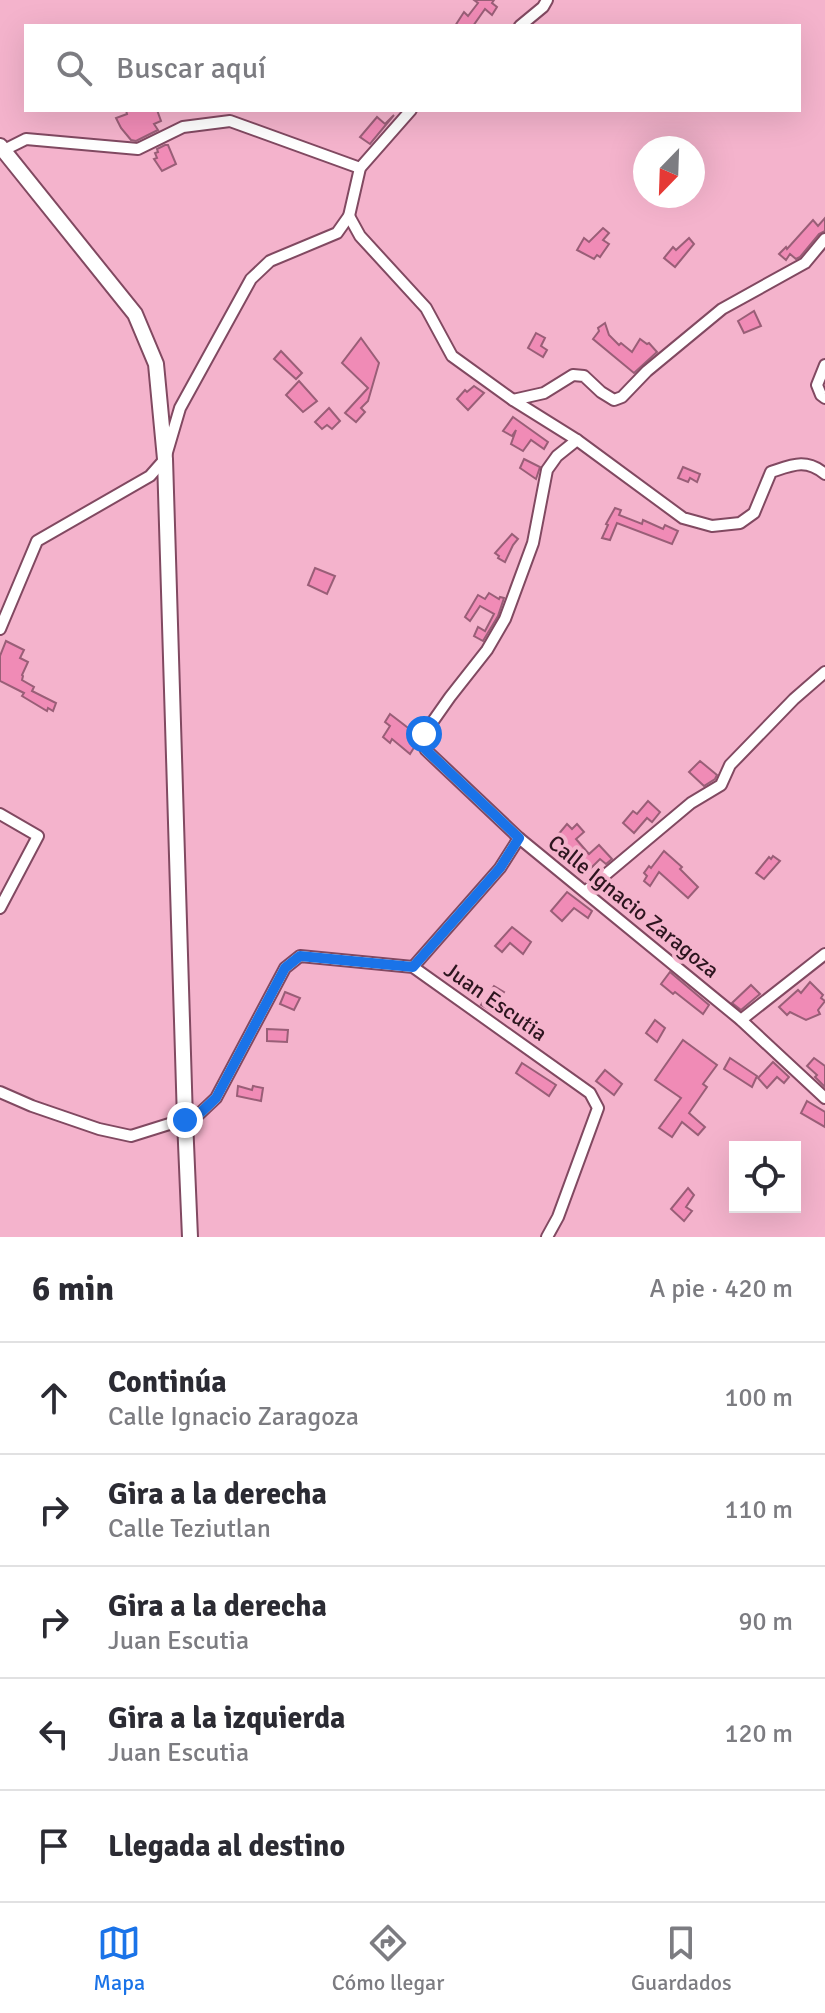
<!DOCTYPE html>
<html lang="es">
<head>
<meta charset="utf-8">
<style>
  :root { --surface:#fff; --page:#f7f7f7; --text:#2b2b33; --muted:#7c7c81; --line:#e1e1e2; --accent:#1a73e8 }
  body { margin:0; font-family:Signika,sans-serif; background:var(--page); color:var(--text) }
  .controls { position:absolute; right:24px; bottom:24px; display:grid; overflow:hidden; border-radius:0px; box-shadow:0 8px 32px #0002 }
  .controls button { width:72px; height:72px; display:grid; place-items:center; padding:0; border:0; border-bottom:2px solid var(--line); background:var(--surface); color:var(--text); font:40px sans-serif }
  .compass { position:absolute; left:633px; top:136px; width:72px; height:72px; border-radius:50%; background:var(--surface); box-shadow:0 8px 32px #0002; rotate:203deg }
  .stop { position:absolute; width:24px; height:24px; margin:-18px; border:6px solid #1a73e8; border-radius:50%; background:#fff }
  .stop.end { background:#1a73e8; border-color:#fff; box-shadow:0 2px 8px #0008 }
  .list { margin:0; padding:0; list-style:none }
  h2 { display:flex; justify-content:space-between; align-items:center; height:104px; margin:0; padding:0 32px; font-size:34px }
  h2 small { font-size:26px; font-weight:400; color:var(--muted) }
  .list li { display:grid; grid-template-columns:52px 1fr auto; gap:24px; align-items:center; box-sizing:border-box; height:112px; padding:0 32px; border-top:2px solid var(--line) }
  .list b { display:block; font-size:30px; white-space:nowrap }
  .list p { margin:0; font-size:26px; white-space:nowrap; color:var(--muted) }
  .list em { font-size:26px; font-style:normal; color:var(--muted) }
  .icon { flex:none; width:44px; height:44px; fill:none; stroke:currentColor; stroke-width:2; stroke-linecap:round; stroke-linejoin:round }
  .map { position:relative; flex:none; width:825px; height:1237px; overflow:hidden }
  .search { position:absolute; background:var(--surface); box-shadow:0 8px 32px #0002; left:24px; right:24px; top:24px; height:88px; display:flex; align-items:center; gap:20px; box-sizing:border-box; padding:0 28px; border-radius:0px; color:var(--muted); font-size:30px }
  .sheet { height:664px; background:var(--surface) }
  nav { display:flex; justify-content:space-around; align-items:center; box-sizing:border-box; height:112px; border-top:2px solid var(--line); background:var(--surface); font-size:22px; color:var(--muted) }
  nav a { display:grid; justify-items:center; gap:4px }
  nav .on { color:var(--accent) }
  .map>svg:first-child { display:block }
</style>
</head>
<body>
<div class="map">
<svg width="825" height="1237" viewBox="0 0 825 1237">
  <rect width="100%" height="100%" fill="#f4b3cc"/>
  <g fill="#f08bb6" stroke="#995e77" stroke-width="2">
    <polygon points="474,0 494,0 492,3 497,7 492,15 485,9 473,26 455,26 464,12 468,16 478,3"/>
    <polygon points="126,110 157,110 161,121 154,124 158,130 136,141 131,140 121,128 116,118 127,114"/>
    <polygon points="394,115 370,144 360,137 377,117 385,124"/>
    <polygon points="165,145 168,145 176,164 162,171 154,159 157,158 155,153 158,152 157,149"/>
    <polygon points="825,218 825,231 819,234 800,257 796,259 790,254 786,260 779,254 786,247 787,249 813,220 818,226"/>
    <polygon points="603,228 609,233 603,240 609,244 600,257 597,255 594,259 577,250 584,238 589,242"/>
    <polygon points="689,238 694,244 675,267 664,258 673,247 676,250"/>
    <polygon points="754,311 761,326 744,333 738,321"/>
    <polygon points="605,323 609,335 619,345 621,343 632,352 640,339 647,344 649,343 657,352 634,373 593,339 599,331 598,328"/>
    <polygon points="536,333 545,338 541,346 547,350 543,357 528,348"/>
    <polygon points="361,338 379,363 368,401 361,408 365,412 356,422 345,413 368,388 342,363"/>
    <polygon points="281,351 302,373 296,379 274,359"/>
    <polygon points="299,381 317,401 303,412 286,395"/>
    <polygon points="474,386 484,393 468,410 457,399 465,390 467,392"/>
    <polygon points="329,408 340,421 332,429 327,425 322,429 315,422"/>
    <polygon points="513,417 548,442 544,449 531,440 523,451 511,444 516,430 512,436 503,431"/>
    <polygon points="524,459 540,467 536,479 520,468"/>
    <polygon points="683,467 700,474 697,482 690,478 688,482 678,478"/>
    <polygon points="615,508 621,510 619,515 642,524 643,520 663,529 665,525 678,531 672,544 617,523 610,540 602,538 608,525 606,524"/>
    <polygon points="512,534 518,539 513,545 505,562 498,558 499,556 495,553"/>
    <polygon points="315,568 335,576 327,594 308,585"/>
    <polygon points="489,593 499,599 500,597 504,598 498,616 483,641 474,636 478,627 485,631 494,614 480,606 470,621 465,617 478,595 485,599"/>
    <polygon points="6,641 24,650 20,658 28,662 22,675 23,676 22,680 34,687 32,691 56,703 53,711 48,708 47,711 22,696 24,693 0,681 0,656"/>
    <polygon points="390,714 416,734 415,746 410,754 392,739 390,743 383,737 390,726 385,722"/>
    <polygon points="700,761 717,775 715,779 704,786 689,772"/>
    <polygon points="648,801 660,812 652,822 647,818 634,833 623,823 633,811 637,814"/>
    <polygon points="567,824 572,829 577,824 584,832 576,839 589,854 599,845 612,859 606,864 600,859 588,871 580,863 582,861 557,836"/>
    <polygon points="664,851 682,867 680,869 698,887 688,898 659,872 650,886 644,881 647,876 644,873 649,866 651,868"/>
    <polygon points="773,856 780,861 764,879 756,873 769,857 771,859"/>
    <polygon points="567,892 592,911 588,918 574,908 562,921 551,911"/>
    <polygon points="512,927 531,942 523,954 510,943 502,952 495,946"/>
    <polygon points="670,972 709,1005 703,1014 675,992 673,994 661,984"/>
    <polygon points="810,982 823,995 821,998 825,1001 818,1010 820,1014 806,1020 790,1012 787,1015 779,1007 798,990 801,993"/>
    <polygon points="751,985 760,994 741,1010 732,1003"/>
    <polygon points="494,986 504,992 492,1011 481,1005"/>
    <polygon points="285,992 300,998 294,1010 280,1004"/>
    <polygon points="655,1020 665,1028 657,1042 646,1033"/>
    <polygon points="267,1029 288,1030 287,1042 267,1041"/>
    <polygon points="683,1040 717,1065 703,1084 707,1087 689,1113 705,1127 698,1135 682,1122 672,1137 659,1128 681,1098 655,1080"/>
    <polygon points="730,1058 757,1076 752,1087 724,1069"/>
    <polygon points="814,1058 825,1066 825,1087 815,1077 817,1075 807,1066"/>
    <polygon points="773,1062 789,1077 784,1083 777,1077 767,1088 758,1078"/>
    <polygon points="522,1063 556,1085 549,1096 516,1073"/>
    <polygon points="605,1070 622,1084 614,1095 596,1081"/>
    <polygon points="238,1086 252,1090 253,1086 263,1088 261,1101 237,1096"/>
    <polygon points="807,1101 825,1112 825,1127 801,1113"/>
    <polygon points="688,1188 694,1195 686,1207 692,1211 684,1221 671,1209"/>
  </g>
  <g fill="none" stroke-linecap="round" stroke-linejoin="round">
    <g stroke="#814961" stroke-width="14">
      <g id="minor">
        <polyline points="520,26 543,7 547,0"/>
        <polyline points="0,152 26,139 138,149 183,127 230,121 360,168"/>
        <path d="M349,216L360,236L426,308L452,356L513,400L577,440L683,518L712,526L740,523L754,513L771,472C792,465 806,458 825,474"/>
        <polyline points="825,365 817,385 821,395 825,398"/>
        <polyline points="513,400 544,393 573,375 584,376 601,392 614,400 622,397 647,371 722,309 805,263 825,239"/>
        <polyline points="577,440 557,456 547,470 533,543 505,619 487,650 450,697 424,734 422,742 426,750 519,838 741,1020 825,1098"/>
        <polyline points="0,629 37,541 150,476 165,459 180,408 251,279 270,261 337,233 349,216 360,168 411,110"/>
        <polyline points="0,814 38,836 0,908"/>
        <polyline points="586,891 691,803 721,785 730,765 794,699 825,672"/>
        <polyline points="413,967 500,868 519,838"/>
        <polyline points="741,1020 825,954"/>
        <polyline points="0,1092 32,1106 99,1129 131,1136 198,1115 216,1098 285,968 300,956 413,967 590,1093 598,1108 558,1217 547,1237"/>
      </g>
    </g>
    <g stroke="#814961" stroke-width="18">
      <polyline id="secondary" points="0,146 135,314 156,364 165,459 185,1120 190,1237"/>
    </g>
    <use href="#minor" stroke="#fff" stroke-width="10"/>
    <use href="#secondary" stroke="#fff" stroke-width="14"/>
  </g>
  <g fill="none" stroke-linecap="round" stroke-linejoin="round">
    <polyline stroke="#1a73e8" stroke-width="10" points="185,1120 198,1115 216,1098 285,968 300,956 413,967 500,868 519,838 426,750 422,742 424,734"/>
  </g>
  <g text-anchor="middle" stroke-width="8" stroke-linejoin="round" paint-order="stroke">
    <g font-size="22" fill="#2d151f" stroke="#f4b3cc">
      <text transform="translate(634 906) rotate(39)" y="8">Calle Ignacio Zaragoza</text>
      <text transform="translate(496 1001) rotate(35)" y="8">Juan Escutia</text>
    </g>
  </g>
</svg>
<div class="controls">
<button><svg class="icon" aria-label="locate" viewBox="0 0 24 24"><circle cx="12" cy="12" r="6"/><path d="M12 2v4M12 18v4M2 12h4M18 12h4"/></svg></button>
</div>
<svg class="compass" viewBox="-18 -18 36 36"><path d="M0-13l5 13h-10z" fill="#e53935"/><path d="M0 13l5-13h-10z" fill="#7c7c81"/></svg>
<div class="stop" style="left:424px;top:734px"></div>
<div class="stop end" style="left:185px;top:1120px"></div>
<div class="search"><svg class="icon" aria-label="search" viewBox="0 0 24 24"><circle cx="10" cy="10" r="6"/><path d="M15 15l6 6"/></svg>Buscar aquí</div>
</div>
<section class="sheet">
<h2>6 min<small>A pie · 420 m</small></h2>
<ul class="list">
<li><svg class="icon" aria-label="ahead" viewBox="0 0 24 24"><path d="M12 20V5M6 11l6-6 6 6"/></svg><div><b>Continúa</b><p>Calle Ignacio Zaragoza</p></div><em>100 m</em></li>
<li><svg class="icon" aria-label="right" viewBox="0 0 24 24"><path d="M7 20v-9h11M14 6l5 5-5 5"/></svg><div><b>Gira a la derecha</b><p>Calle Teziutlan</p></div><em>110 m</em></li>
<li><svg class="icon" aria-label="right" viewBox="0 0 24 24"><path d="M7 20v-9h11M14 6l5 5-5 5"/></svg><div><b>Gira a la derecha</b><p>Juan Escutia</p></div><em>90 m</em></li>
<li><svg class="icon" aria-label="left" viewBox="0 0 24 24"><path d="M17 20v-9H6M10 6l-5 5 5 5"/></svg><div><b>Gira a la izquierda</b><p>Juan Escutia</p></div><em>120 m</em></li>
<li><svg class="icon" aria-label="arrive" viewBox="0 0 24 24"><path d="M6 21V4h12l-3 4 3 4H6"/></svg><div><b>Llegada al destino</b></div></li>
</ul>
</section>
<nav>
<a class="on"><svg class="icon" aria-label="map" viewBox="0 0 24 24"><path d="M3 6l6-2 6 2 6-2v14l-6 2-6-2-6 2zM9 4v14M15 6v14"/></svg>Mapa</a>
<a><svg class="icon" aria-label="directions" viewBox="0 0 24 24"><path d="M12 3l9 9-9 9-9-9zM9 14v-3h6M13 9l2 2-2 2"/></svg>Cómo llegar</a>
<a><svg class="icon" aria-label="saved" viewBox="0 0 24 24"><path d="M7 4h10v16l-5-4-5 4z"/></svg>Guardados</a>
</nav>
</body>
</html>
